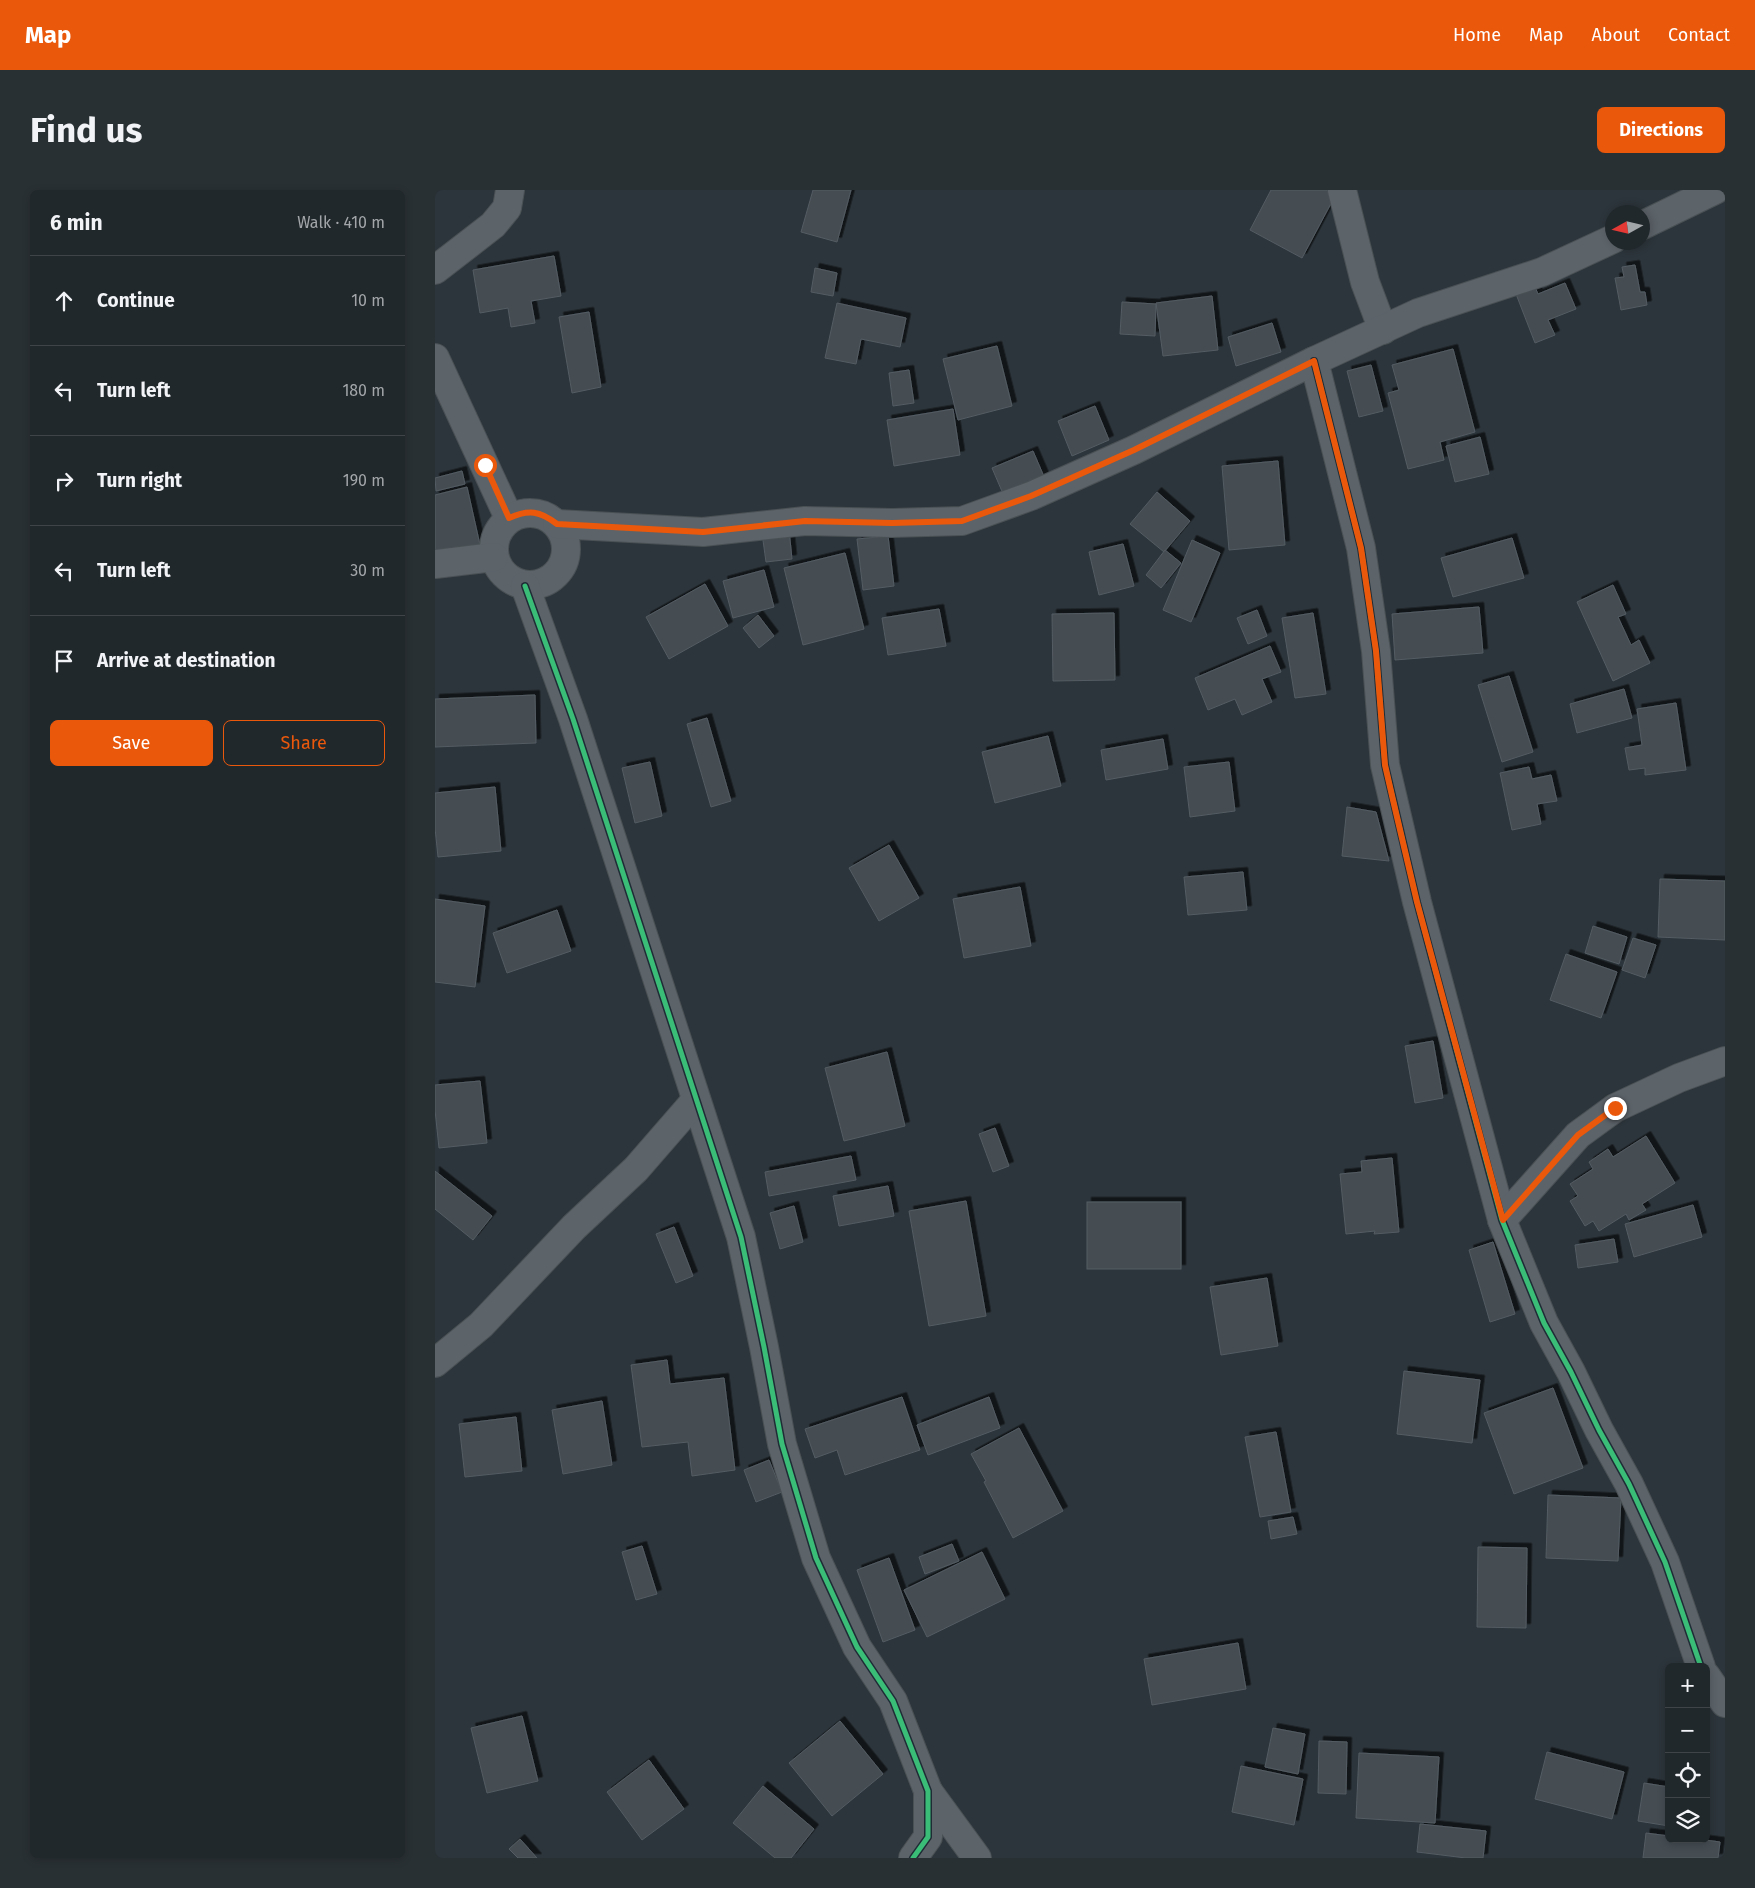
<!DOCTYPE html>
<html lang="en">
<head>
<meta charset="utf-8">
<style>
  :root { --surface:#21282c; --page:#293034; --text:#f1f3f6; --muted:#a2a6a9; --line:#3e4448; --accent:#ea580c }
  body { margin:0; font-family:"Fira Sans",sans-serif; background:var(--page); color:var(--text) }
  .controls { position:absolute; right:15px; bottom:15px; display:grid; overflow:hidden; border-radius:8px; box-shadow:0 2px 8px #0003 }
  .controls button { width:45px; height:45px; display:grid; place-items:center; padding:0; border:0; border-bottom:1px solid var(--line); background:var(--surface); color:var(--text); font:25px sans-serif }
  .compass { position:absolute; left:1170px; top:15px; width:45px; height:45px; border-radius:50%; background:var(--surface); box-shadow:0 2px 8px #0003; rotate:262deg }
  .stop { position:absolute; width:15px; height:15px; margin:-11px; border:4px solid #ea580c; border-radius:50%; background:#fff }
  .stop.end { background:#ea580c; border-color:#fff; box-shadow:0 1px 5px #0008 }
  .list { margin:0; padding:0; list-style:none }
  h2 { display:flex; justify-content:space-between; align-items:center; height:65px; margin:0; padding:0 20px; font-size:21px }
  h2 small { font-size:16px; font-weight:400; color:var(--muted) }
  .list li { display:grid; grid-template-columns:32px 1fr auto; gap:15px; align-items:center; box-sizing:border-box; height:90px; padding:0 20px; border-top:1px solid var(--line) }
  .list b { display:block; font-size:19px; white-space:nowrap }
  .list em { font-size:16px; font-style:normal; color:var(--muted) }
  .actions { display:flex; gap:10px; padding:15px 20px }
  .actions a { flex:1; padding:11px 0; border:1px solid var(--accent); border-radius:8px; text-align:center; font-size:18px; color:var(--accent) }
  .actions .main { background:var(--accent); color:#fff }
  .icon { flex:none; width:28px; height:28px; fill:none; stroke:currentColor; stroke-width:2; stroke-linecap:round; stroke-linejoin:round }
  .map { position:relative; flex:none; width:1290px; height:1668px; overflow:hidden; border-radius:8px }
  header { display:flex; align-items:center; gap:30px; box-sizing:border-box; height:70px; padding:0 25px; background:var(--accent); color:#fff }
  header strong { font-size:24px }
  nav { display:flex; gap:28px; margin-inline-start:auto; font-size:18px }
  .intro { display:flex; align-items:center; justify-content:space-between; box-sizing:border-box; height:120px; padding:0 30px }
  h1 { margin:0; font-size:35px }
  .button { padding:12px 22px; border-radius:8px; background:var(--accent); color:#fff; font-size:18px; font-weight:700 }
  main { display:flex; gap:30px; padding:0 30px }
  aside { flex:1; background:var(--surface); border-radius:8px; box-shadow:0 2px 8px #0003 }
  .map>svg:first-child { display:block }
</style>
</head>
<body>
<header>
<strong>Map</strong>
<nav><a>Home</a><a>Map</a><a>About</a><a>Contact</a></nav>
</header>
<div class="intro"><h1>Find us</h1><a class="button">Directions</a></div>
<main>
<aside>
<h2>6 min<small>Walk · 410 m</small></h2>
<ul class="list">
<li><svg class="icon" aria-label="ahead" viewBox="0 0 24 24"><path d="M12 20V5M6 11l6-6 6 6"/></svg><div><b>Continue</b></div><em>10 m</em></li>
<li><svg class="icon" aria-label="left" viewBox="0 0 24 24"><path d="M17 20v-9H6M10 6l-5 5 5 5"/></svg><div><b>Turn left</b></div><em>180 m</em></li>
<li><svg class="icon" aria-label="right" viewBox="0 0 24 24"><path d="M7 20v-9h11M14 6l5 5-5 5"/></svg><div><b>Turn right</b></div><em>190 m</em></li>
<li><svg class="icon" aria-label="left" viewBox="0 0 24 24"><path d="M17 20v-9H6M10 6l-5 5 5 5"/></svg><div><b>Turn left</b></div><em>30 m</em></li>
<li><svg class="icon" aria-label="arrive" viewBox="0 0 24 24"><path d="M6 21V4h12l-3 4 3 4H6"/></svg><div><b>Arrive at destination</b></div></li>
</ul>
<div class="actions"><a class="main">Save</a><a>Share</a></div>
</aside>
<div class="map">
<svg width="1290" height="1668" viewBox="0 0 1290 1668">
  <defs>
    <filter id="shadow"><feDropShadow dx="4.5" dy="-4.5" stdDeviation="0" flood-color="#0009"/></filter>
  </defs>
  <rect width="100%" height="100%" fill="#2c353b"/>
  <g fill="#454d52" stroke="#545c63" filter="url(#shadow)">
    <polygon points="378,0 416,0 402,52 366,42"/>
    <polygon points="836,0 893,0 901,4 867,68 815,40"/>
    <polygon points="119,66 126,106 96,111 100,133 76,137 73,118 45,123 38,80"/>
    <polygon points="1200,75 1205,102 1210,102 1212,115 1186,120 1180,88 1189,87 1187,77"/>
    <polygon points="380,78 402,83 398,106 376,102"/>
    <polygon points="1130,93 1141,119 1113,130 1120,145 1100,153 1081,104 1100,97 1103,104"/>
    <polygon points="777,106 783,160 728,166 721,113"/>
    <polygon points="687,112 721,114 720,146 685,144"/>
    <polygon points="402,113 471,128 465,157 426,149 421,174 390,168"/>
    <polygon points="154,122 166,197 137,203 124,127"/>
    <polygon points="837,133 846,162 801,176 793,147"/>
    <polygon points="562,156 577,216 523,230 508,169"/>
    <polygon points="1018,159 1040,242 1005,252 1009,270 973,279 953,203 964,200 957,175"/>
    <polygon points="936,175 948,221 924,227 912,181"/>
    <polygon points="474,180 479,213 458,216 454,183"/>
    <polygon points="660,216 674,250 637,266 623,231"/>
    <polygon points="518,219 525,265 459,276 452,230"/>
    <polygon points="1045,247 1054,284 1020,292 1011,256"/>
    <polygon points="598,261 610,289 569,306 557,278"/>
    <polygon points="843,271 850,355 794,360 787,276"/>
    <polygon points="27,281 30,294 1,301 0,288"/>
    <polygon points="32,297 45,355 0,365 0,305"/>
    <polygon points="722,302 755,331 729,362 695,334"/>
    <polygon points="354,340 357,369 331,372 327,343"/>
    <polygon points="453,346 459,396 428,400 422,349"/>
    <polygon points="1077,348 1089,388 1018,407 1006,368"/>
    <polygon points="757,350 785,363 756,432 728,420"/>
    <polygon points="688,354 699,396 664,405 654,362"/>
    <polygon points="730,360 746,373 726,398 711,385"/>
    <polygon points="410,363 429,439 368,455 349,378"/>
    <polygon points="329,380 339,417 298,428 288,391"/>
    <polygon points="270,394 293,436 234,469 211,427"/>
    <polygon points="1178,395 1191,424 1183,427 1196,455 1204,450 1215,473 1178,491 1142,412"/>
    <polygon points="1044,417 1048,463 960,470 957,424"/>
    <polygon points="504,419 511,456 453,465 447,428"/>
    <polygon points="822,420 832,446 813,454 802,428"/>
    <polygon points="679,423 680,490 618,491 617,424"/>
    <polygon points="878,423 891,504 860,508 847,428"/>
    <polygon points="323,425 339,446 324,458 308,438"/>
    <polygon points="835,456 846,482 827,489 837,512 807,525 800,509 773,520 760,488"/>
    <polygon points="1074,486 1098,562 1067,572 1043,495"/>
    <polygon points="1189,499 1197,528 1142,543 1135,514"/>
    <polygon points="100,505 101,553 0,557 0,509"/>
    <polygon points="1241,513 1251,580 1210,585 1210,578 1194,580 1190,558 1207,555 1202,519"/>
    <polygon points="272,528 296,611 276,617 252,534"/>
    <polygon points="613,546 626,596 560,613 547,562"/>
    <polygon points="728,549 733,579 671,590 666,560"/>
    <polygon points="215,572 227,626 200,633 187,578"/>
    <polygon points="794,572 800,621 755,627 749,577"/>
    <polygon points="1094,577 1097,589 1116,585 1122,611 1102,614 1106,634 1077,640 1065,583"/>
    <polygon points="60,597 66,661 3,667 0,638 0,603"/>
    <polygon points="912,617 941,622 954,671 907,666"/>
    <polygon points="454,655 484,708 444,731 414,678"/>
    <polygon points="808,682 812,720 753,725 749,687"/>
    <polygon points="1225,689 1290,691 1290,750 1223,747"/>
    <polygon points="585,697 596,756 529,768 518,709"/>
    <polygon points="0,709 50,716 40,797 0,792"/>
    <polygon points="122,720 136,761 72,783 58,743"/>
    <polygon points="1158,736 1192,747 1184,774 1150,763"/>
    <polygon points="1198,748 1221,755 1210,788 1187,780"/>
    <polygon points="1131,764 1182,782 1166,828 1115,810"/>
    <polygon points="998,851 1008,908 980,913 970,856"/>
    <polygon points="452,862 470,936 409,951 390,878"/>
    <polygon points="45,891 52,953 4,958 0,920 0,895"/>
    <polygon points="560,938 574,976 558,982 544,944"/>
    <polygon points="1211,946 1240,993 1207,1014 1211,1020 1194,1030 1191,1024 1164,1041 1158,1031 1150,1036 1135,1011 1143,1006 1135,994 1158,979 1154,972 1173,959 1178,967"/>
    <polygon points="416,966 421,990 334,1006 330,982"/>
    <polygon points="957,968 964,1042 939,1044 940,1041 911,1044 905,984 927,982 926,971"/>
    <polygon points="0,981 57,1026 38,1050 0,1019"/>
    <polygon points="453,996 459,1026 404,1036 398,1006"/>
    <polygon points="531,1011 551,1126 494,1136 474,1021"/>
    <rect x="652" y="1012" width="94" height="67"/>
    <polygon points="1258,1015 1267,1047 1199,1067 1190,1034"/>
    <polygon points="359,1016 368,1052 345,1059 335,1023"/>
    <polygon points="239,1037 258,1086 241,1093 221,1044"/>
    <polygon points="1179,1049 1183,1072 1143,1078 1140,1055"/>
    <polygon points="1058,1052 1080,1124 1055,1132 1034,1060"/>
    <polygon points="832,1088 843,1156 786,1165 775,1097"/>
    <polygon points="232,1170 235,1194 289,1188 300,1280 257,1286 253,1252 207,1257 196,1175"/>
    <polygon points="969,1181 1045,1190 1037,1253 962,1244"/>
    <polygon points="1118,1198 1148,1278 1079,1304 1049,1223"/>
    <polygon points="467,1207 485,1260 410,1285 402,1260 380,1268 370,1239"/>
    <polygon points="554,1207 565,1238 493,1265 482,1235"/>
    <polygon points="167,1211 177,1275 128,1284 117,1220"/>
    <polygon points="81,1227 87,1281 30,1287 24,1234"/>
    <polygon points="584,1238 628,1321 578,1348 549,1292 551,1291 536,1264"/>
    <polygon points="841,1242 856,1322 825,1327 810,1247"/>
    <polygon points="334,1270 347,1302 321,1312 309,1280"/>
    <polygon points="1113,1305 1186,1308 1183,1371 1111,1368"/>
    <polygon points="858,1327 862,1344 836,1349 833,1331"/>
    <polygon points="517,1354 524,1371 490,1384 484,1367"/>
    <polygon points="207,1356 222,1404 201,1410 187,1362"/>
    <polygon points="1043,1357 1092,1358 1091,1438 1042,1437"/>
    <polygon points="547,1362 570,1409 492,1447 469,1400"/>
    <polygon points="454,1368 480,1440 448,1452 422,1380"/>
    <polygon points="803,1453 811,1499 717,1515 709,1469"/>
    <polygon points="87,1526 103,1591 52,1603 36,1538"/>
    <polygon points="405,1531 448,1584 397,1626 354,1573"/>
    <polygon points="838,1538 870,1544 863,1584 830,1577"/>
    <polygon points="884,1551 912,1552 911,1604 883,1603"/>
    <polygon points="1112,1562 1189,1582 1177,1629 1100,1609"/>
    <polygon points="924,1563 1004,1567 1000,1633 921,1628"/>
    <polygon points="214,1570 249,1619 207,1650 172,1602"/>
    <polygon points="806,1576 868,1589 859,1635 797,1622"/>
    <polygon points="1209,1593 1234,1597 1234,1636 1203,1631"/>
    <polygon points="328,1596 379,1639 356,1668 340,1668 298,1633"/>
    <polygon points="985,1634 1051,1641 1048,1668 1031,1668 982,1662"/>
    <polygon points="1211,1643 1234,1646 1234,1649 1263,1649 1285,1652 1283,1668 1208,1668"/>
    <polygon points="85,1649 102,1668 83,1668 74,1659"/>
  </g>
  <g fill="none" stroke-linecap="round" stroke-linejoin="round">
    <g stroke="#4a5155" stroke-width="30">
      <g id="street">
        <polyline points="907,0 930,92 948,140"/>
        <polyline points="1208,35 1280,0"/>
        <polyline points="0,80 58,35 72,18 75,0"/>
        <polyline points="0,168 74,328"/>
        <polyline points="879,171 926,358 941,461 950,575 982,712 1067,1030 1109,1133 1136,1182 1164,1240 1194,1294 1230,1372 1266,1477"/>
        <circle cx="95" cy="359" r="36"/>
        <polyline points="122,334 268,342 370,331 457,333 527,331 596,306 699,260 879,171 983,123 1107,82 1178,49"/>
        <polyline points="0,374 59,367"/>
        <polyline points="90,396 138,529 306,1047 329,1157 347,1254 381,1368 422,1457 458,1511 493,1601 493,1647 478,1668"/>
        <polyline points="1067,1030 1143,945 1180,918 1244,888 1290,871"/>
        <polyline points="0,1173 46,1135 139,1037 201,979 261,910"/>
        <polyline points="1271,1486 1290,1513"/>
        <polyline points="493,1601 542,1668"/>
      </g>
    </g>
    <use href="#street" stroke="#5c6369" stroke-width="28"/>
    <g stroke="#1f2c36" stroke-width="8">
      <g id="cycleway">
        <polyline points="879,171 926,358 941,461 950,575 982,712 1067,1030 1109,1133 1136,1182 1164,1240 1194,1294 1230,1372 1266,1477"/>
        <polyline points="90,396 138,529 306,1047 329,1157 347,1254 381,1368 422,1457 458,1511 493,1601 493,1647 478,1668"/>
      </g>
    </g>
    <use href="#cycleway" stroke="#3abd76" stroke-width="5"/>
  </g>
  <g fill="none" stroke-linecap="round" stroke-linejoin="round">
    <path stroke="#ea580c" stroke-width="6" d="M50,275L74,328C94,319 105,321 122,334L268,342L370,331L457,333L527,331L596,306L699,260L879,171L926,358L941,461L950,575L958,610L982,712L1068,1030L1143,945L1180,918"/>
  </g>
</svg>
<div class="controls">
<button>+</button>
<button>−</button>
<button><svg class="icon" aria-label="locate" viewBox="0 0 24 24"><circle cx="12" cy="12" r="6"/><path d="M12 2v4M12 18v4M2 12h4M18 12h4"/></svg></button>
<button><svg class="icon" aria-label="layers" viewBox="0 0 24 24"><path d="M12 4l9 5-9 5-9-5zM3 14l9 5 9-5"/></svg></button>
</div>
<svg class="compass" viewBox="-18 -18 36 36"><path d="M0-13l5 13h-10z" fill="#e53935"/><path d="M0 13l5-13h-10z" fill="#a2a6a9"/></svg>
<div class="stop" style="left:50px;top:275px"></div>
<div class="stop end" style="left:1180px;top:918px"></div>
</div>
</main>
</body>
</html>
